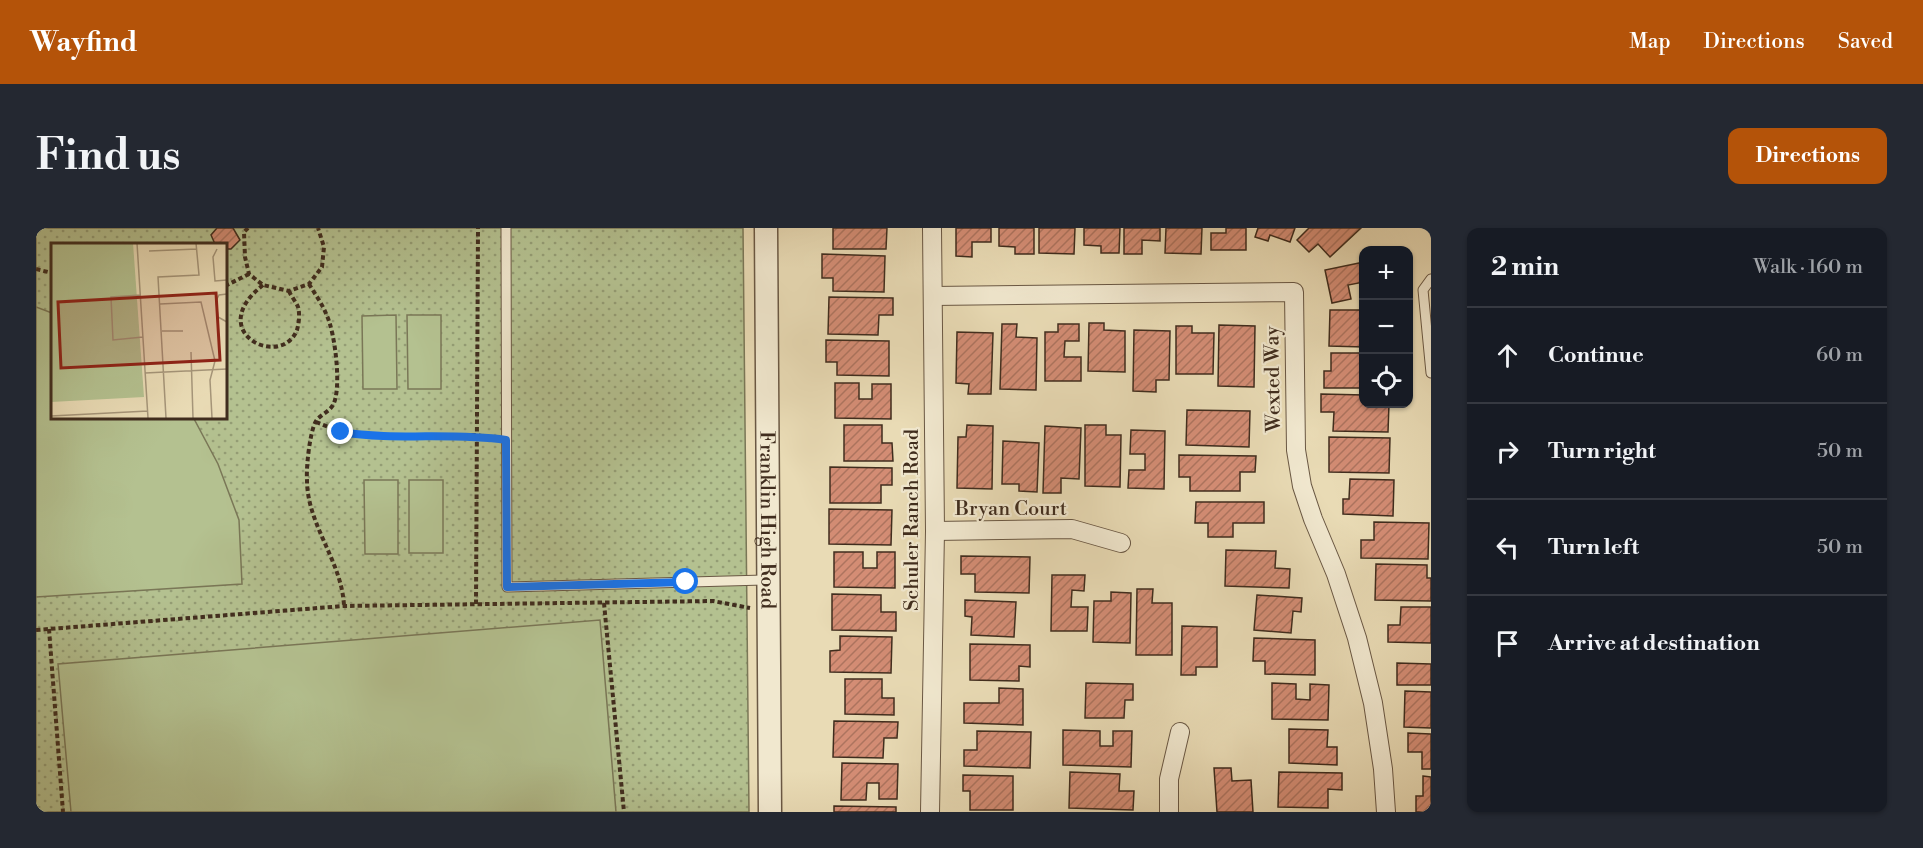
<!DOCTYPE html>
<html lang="en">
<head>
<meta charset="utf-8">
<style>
  :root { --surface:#171b24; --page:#242831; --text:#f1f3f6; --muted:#9ea1a6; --line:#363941; --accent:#b45309 }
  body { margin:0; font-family:"Libre Bodoni",serif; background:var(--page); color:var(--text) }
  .controls { position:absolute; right:18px; top:18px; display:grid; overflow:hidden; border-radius:12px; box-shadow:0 2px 4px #0004 }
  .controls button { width:54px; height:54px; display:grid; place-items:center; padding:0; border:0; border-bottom:2px solid var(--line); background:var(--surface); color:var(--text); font:30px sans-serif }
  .stop { position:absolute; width:18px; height:18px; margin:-14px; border:4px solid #1a73e8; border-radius:50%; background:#fff }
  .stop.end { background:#1a73e8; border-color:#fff; box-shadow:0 2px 6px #0008 }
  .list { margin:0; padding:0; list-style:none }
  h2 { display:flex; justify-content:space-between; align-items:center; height:78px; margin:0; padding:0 24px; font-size:26px }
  h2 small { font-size:20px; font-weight:400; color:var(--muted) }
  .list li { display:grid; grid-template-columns:39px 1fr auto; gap:18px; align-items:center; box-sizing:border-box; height:96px; padding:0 24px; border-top:2px solid var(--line) }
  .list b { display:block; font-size:22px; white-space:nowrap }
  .list em { font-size:20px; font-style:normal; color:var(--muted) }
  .icon { flex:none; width:33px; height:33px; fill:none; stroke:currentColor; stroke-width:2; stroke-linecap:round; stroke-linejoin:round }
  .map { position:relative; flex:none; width:1395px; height:584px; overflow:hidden; border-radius:12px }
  header { display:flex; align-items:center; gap:36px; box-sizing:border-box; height:84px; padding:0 30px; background:var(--accent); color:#fff }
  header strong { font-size:28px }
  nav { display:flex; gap:33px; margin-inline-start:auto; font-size:21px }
  .intro { display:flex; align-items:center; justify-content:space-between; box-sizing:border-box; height:144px; padding:0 36px }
  h1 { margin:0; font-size:42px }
  .button { padding:15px 27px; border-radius:12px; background:var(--accent); color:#fff; font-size:21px; font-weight:700 }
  main { display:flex; gap:36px; padding:0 36px }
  aside { flex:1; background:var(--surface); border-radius:12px; box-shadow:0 2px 4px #0004 }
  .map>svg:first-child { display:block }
</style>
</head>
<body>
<header>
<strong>Wayfind</strong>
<nav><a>Map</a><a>Directions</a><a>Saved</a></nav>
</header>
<div class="intro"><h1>Find us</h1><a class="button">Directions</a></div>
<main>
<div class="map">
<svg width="1395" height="584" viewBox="0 0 1395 584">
  <defs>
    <pattern id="grass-dots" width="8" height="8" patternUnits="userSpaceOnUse" patternTransform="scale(1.5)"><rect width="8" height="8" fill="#b4c190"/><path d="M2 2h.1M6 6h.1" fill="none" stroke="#949d75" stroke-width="1.8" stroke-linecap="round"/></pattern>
    <pattern id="building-hatch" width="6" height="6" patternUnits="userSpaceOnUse" patternTransform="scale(1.5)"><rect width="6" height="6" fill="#d48d75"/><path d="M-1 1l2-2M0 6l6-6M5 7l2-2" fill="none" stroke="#ad745f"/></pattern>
  </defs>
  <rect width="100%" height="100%" fill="#e9dbb5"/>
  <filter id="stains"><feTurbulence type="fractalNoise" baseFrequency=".00333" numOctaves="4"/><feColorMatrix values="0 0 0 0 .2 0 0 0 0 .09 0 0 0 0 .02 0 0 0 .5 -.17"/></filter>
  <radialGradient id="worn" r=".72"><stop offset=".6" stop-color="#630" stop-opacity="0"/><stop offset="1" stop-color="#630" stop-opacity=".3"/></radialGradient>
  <path fill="url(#grass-dots)" stroke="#7a7757" stroke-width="1.5" fill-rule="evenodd" d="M0,0H707L713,584H0ZM16,16H189V189H16Z"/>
  <g fill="#b4c190" stroke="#7a7757" stroke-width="1.5">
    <polygon points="0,79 16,85 16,189 157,189 182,236 203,292 206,356 0,369"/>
    <polygon points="360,87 361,161 327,161 326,88"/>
    <polygon points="371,87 405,87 405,161 372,161"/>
    <polygon points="328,252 362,252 362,326 329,326"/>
    <rect x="373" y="252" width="34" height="73"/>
    <polygon points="564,392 580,584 35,584 22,436"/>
  </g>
  <g fill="url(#building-hatch)" stroke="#402d1e" stroke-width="1.5">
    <polygon points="181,0 197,0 204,12 195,21 189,21 189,16 179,16 175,7"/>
    <polygon points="797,0 851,0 850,21 797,21"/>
    <polygon points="920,0 955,0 955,14 936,14 936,29 920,28"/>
    <polygon points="963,0 998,0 998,26 979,26 979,19 963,18"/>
    <polygon points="1003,0 1039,0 1038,26 1003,25"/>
    <polygon points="1048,0 1084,0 1083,25 1065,25 1065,18 1048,17"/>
    <polygon points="1088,0 1124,0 1124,13 1106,12 1106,26 1088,26"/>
    <polygon points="1130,0 1166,0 1165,26 1129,25"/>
    <polygon points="1190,0 1210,0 1210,22 1175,22 1175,5 1190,5"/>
    <polygon points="1222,0 1259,0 1254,14 1234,7 1232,13 1219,9"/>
    <polygon points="1273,0 1325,0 1294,29 1282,16 1273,24 1261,12"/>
    <polygon points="786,26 849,28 848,64 797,63 797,50 786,50"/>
    <polygon points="1328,34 1328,54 1312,57 1315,71 1296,75 1289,42"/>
    <polygon points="793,69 857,70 857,87 843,87 842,107 792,106"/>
    <polygon points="1294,82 1328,82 1328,119 1293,118"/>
    <polygon points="1053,95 1068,95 1068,102 1089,103 1089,144 1052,143"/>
    <polygon points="966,96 981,96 980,109 1001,110 1000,162 964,161"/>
    <polygon points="1022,96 1043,96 1043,113 1029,113 1028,129 1045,129 1045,153 1009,153 1009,104 1022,104"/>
    <polygon points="1183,97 1219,98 1218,159 1182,158"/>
    <polygon points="1140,98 1156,98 1156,105 1178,105 1177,146 1140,146"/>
    <polygon points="1098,102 1134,103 1133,152 1120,152 1120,164 1097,163"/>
    <polygon points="921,104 957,105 955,166 932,166 933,156 920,155"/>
    <polygon points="790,112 853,113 853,148 801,147 801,134 790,134"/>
    <polygon points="1295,125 1328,125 1328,160 1288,160 1288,143 1295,143"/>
    <polygon points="799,155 823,155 823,171 836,171 836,156 855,156 855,191 799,190"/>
    <polygon points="1285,166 1328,167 1328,176 1353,176 1352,204 1297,203 1298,184 1285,184"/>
    <polygon points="1151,182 1214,183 1213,219 1150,217"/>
    <polygon points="808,197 846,197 846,215 856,215 857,233 808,233"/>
    <polygon points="931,197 957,198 956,261 921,260 922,209 930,209"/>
    <polygon points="1049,197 1070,197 1070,207 1085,207 1084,259 1049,258"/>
    <polygon points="1009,198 1045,200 1043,251 1025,250 1025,265 1007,265"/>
    <polygon points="1095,202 1129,203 1128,261 1092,260 1093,242 1109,242 1109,226 1094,226"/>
    <polygon points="1293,209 1354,210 1353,245 1293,244"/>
    <polygon points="967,213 1003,215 1001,264 983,263 983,256 966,256"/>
    <polygon points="1143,227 1220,228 1219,244 1204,244 1204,263 1154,263 1154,249 1143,249"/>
    <polygon points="794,239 856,240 856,257 845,257 845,275 794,275"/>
    <polygon points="1314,251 1358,252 1357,288 1307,286 1307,271 1313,271"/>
    <polygon points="1160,274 1228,274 1228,295 1197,295 1197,309 1172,309 1172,295 1159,295"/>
    <polygon points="793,281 856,282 855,317 793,316"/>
    <polygon points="1338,294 1393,295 1392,331 1325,330 1325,312 1338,312"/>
    <polygon points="1190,322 1240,323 1239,340 1254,341 1253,360 1189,358"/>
    <polygon points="798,324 827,324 827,340 841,340 841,324 859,324 859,360 798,359"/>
    <polygon points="925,328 994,329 993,365 939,364 939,346 925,346"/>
    <polygon points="1340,336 1391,337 1391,350 1395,350 1395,373 1339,372"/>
    <polygon points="1016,347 1049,347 1048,363 1036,362 1035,379 1052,379 1051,403 1015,403"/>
    <polygon points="1101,361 1117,361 1116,375 1136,375 1136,427 1100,427"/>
    <polygon points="1075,364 1095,365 1094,415 1057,414 1058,373 1075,373"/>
    <polygon points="796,366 845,367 845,384 860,384 860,403 796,402"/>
    <polygon points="1221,367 1266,370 1265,384 1257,383 1255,405 1218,402"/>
    <polygon points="929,372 980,374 978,409 935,407 936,389 929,388"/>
    <polygon points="1365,379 1395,379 1395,415 1352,414 1352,397 1364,397"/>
    <polygon points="1146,398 1181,399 1181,439 1160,439 1160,447 1145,447"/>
    <polygon points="804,408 856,409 855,445 794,444 794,423 804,422"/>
    <polygon points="1218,410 1279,412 1279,447 1229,446 1229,433 1217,433"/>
    <polygon points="934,416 994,417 994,439 983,438 983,453 934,452"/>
    <polygon points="1361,435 1395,436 1395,457 1361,457"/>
    <polygon points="809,451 846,451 846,470 858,470 858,487 809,486"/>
    <polygon points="1050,455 1097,456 1097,472 1089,472 1088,490 1049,490"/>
    <polygon points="1236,455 1260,456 1260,471 1274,472 1274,456 1293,457 1292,492 1236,491"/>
    <polygon points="963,460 987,461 987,497 928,495 928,475 963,475"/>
    <polygon points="1369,463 1395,464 1395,500 1368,499"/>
    <polygon points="798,493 862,494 861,510 848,510 847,530 797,529"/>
    <polygon points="1253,501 1292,502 1291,519 1301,519 1301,537 1253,535"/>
    <polygon points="1027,502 1064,503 1064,518 1077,518 1077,503 1096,503 1095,539 1027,537"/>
    <polygon points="941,503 995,504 994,540 928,538 928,522 941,522"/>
    <polygon points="1372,505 1395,506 1395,541 1386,541 1386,524 1372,524"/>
    <polygon points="806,535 862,536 861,571 843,571 843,555 831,555 830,572 805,572"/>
    <polygon points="1178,540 1195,540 1196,553 1215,552 1217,584 1181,584"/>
    <polygon points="1034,544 1084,546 1083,563 1098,563 1097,582 1033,580"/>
    <polygon points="1243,544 1306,545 1306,562 1292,561 1292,580 1242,579"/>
    <polygon points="927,547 977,548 977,582 934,582 934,563 927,563"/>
    <polygon points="1387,548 1395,549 1395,584 1380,584 1380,568 1387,568"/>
    <polygon points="798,578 860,579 860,584 798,584"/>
  </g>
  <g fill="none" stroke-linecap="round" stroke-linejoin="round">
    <g stroke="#6a5844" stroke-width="11">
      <g id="service">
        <polyline points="470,0 471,359 732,352"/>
        <polyline points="1395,51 1387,62 1395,145"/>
      </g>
    </g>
    <g stroke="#6a5844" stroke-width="20">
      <g id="minor">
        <polyline points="897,68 1258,64 1260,222 1266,258 1277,291 1300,346 1321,410 1337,475 1347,541 1350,584"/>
        <polyline points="899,303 1036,301 1085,315"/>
        <polyline points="894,584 899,303 896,0"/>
        <polyline points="1133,584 1133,551 1144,504"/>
      </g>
    </g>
    <g stroke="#6a5844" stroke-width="25">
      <g id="tertiary">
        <path id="s1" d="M730,0L734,584"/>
      </g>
    </g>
    <g stroke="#402d1e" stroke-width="4" stroke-dasharray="4.5 3" stroke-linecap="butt">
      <polyline points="212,0 208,4 209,29 213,46 227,57 253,63 273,56 286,39 288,19 282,0"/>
      <polyline points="0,41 16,45"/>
      <path d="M273,56C279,66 287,77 291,88C299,105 306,161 297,177C293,184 284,187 280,193C274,203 270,239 271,252C271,297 306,333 308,378"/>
      <path d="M227,57C167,104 245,142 261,102C263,95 264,86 262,79C260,74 255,68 253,63"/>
      <polyline points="189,58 213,46"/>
      <polyline points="280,194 305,204 332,208 440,207 456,210"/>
      <polyline points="568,375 588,584"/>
      <polyline points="440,376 442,0"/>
      <polyline points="13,401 27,584"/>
      <polyline points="0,402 308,378 677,373 714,380"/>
    </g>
    <use href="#service" stroke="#f1e8cf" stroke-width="9"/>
    <use href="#minor" stroke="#f1e8cf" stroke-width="18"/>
    <use href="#tertiary" stroke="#f1e8cf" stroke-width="22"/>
  </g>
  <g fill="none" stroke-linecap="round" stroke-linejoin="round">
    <path stroke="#1a73e8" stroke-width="8" d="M305,204C360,213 415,204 470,212L471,359L650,354"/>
  </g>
  <g text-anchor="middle" stroke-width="4.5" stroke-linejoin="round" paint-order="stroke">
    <g font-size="20" fill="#402d1e" stroke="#f1e8cf">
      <text transform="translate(1236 151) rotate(-91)" y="7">Wexted Way</text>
      <text x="975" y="287">Bryan Court</text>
      <text dy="7" stroke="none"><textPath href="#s1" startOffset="292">Franklin High Road</textPath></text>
      <text transform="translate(875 292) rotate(-90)" y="7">Schuler Ranch Road</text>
    </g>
  </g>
  <g transform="translate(15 15)">
    <rect width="176" height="176" fill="#e9dbb5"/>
    <path d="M0,0H82L93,154L0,159Z" fill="#b4c190"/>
    <path d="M47,2L66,9L72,17V38L36,41L31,8ZM0,19H16L18,57L0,58ZM0,67L15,70L24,77L32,98L0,102ZM73,100L79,143L18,151L12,108Z" fill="#b4c190"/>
    <path fill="none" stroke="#a59579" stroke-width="1.5" d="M86,0L97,175M166,6L162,14L164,38L176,37M98,8L146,6M176,51L168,52L165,58L167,74L176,79M90,52L60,54L62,97L92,94M109,61L150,59L164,118L159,137L161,175M111,88H132M140,109L142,175M94,130L176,126M0,173L97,168M115,175L107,34L148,32L145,0"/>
    <path fill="#8f2418" fill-opacity="0.15" stroke="#8f2418" stroke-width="3" d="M165,50L169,117L10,125L7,59Z"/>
    <rect width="176" height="176" fill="none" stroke="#402d1e" stroke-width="3"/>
  </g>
  <rect width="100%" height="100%" filter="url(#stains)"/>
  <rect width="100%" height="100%" fill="url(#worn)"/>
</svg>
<div class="controls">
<button>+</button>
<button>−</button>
<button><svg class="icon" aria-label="locate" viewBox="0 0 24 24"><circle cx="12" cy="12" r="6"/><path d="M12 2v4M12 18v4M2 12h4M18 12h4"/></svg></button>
</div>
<div class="stop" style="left:650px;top:354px"></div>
<div class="stop end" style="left:305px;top:204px"></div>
</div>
<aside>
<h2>2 min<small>Walk · 160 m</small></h2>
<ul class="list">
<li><svg class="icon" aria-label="ahead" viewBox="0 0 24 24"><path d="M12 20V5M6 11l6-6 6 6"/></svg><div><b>Continue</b></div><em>60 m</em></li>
<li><svg class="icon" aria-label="right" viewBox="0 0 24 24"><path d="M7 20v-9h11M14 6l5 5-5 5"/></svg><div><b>Turn right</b></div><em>50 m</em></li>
<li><svg class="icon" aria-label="left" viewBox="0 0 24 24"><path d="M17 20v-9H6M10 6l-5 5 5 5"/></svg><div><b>Turn left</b></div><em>50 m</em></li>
<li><svg class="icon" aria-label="arrive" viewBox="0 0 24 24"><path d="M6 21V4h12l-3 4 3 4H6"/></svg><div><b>Arrive at destination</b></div></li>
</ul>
</aside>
</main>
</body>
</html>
